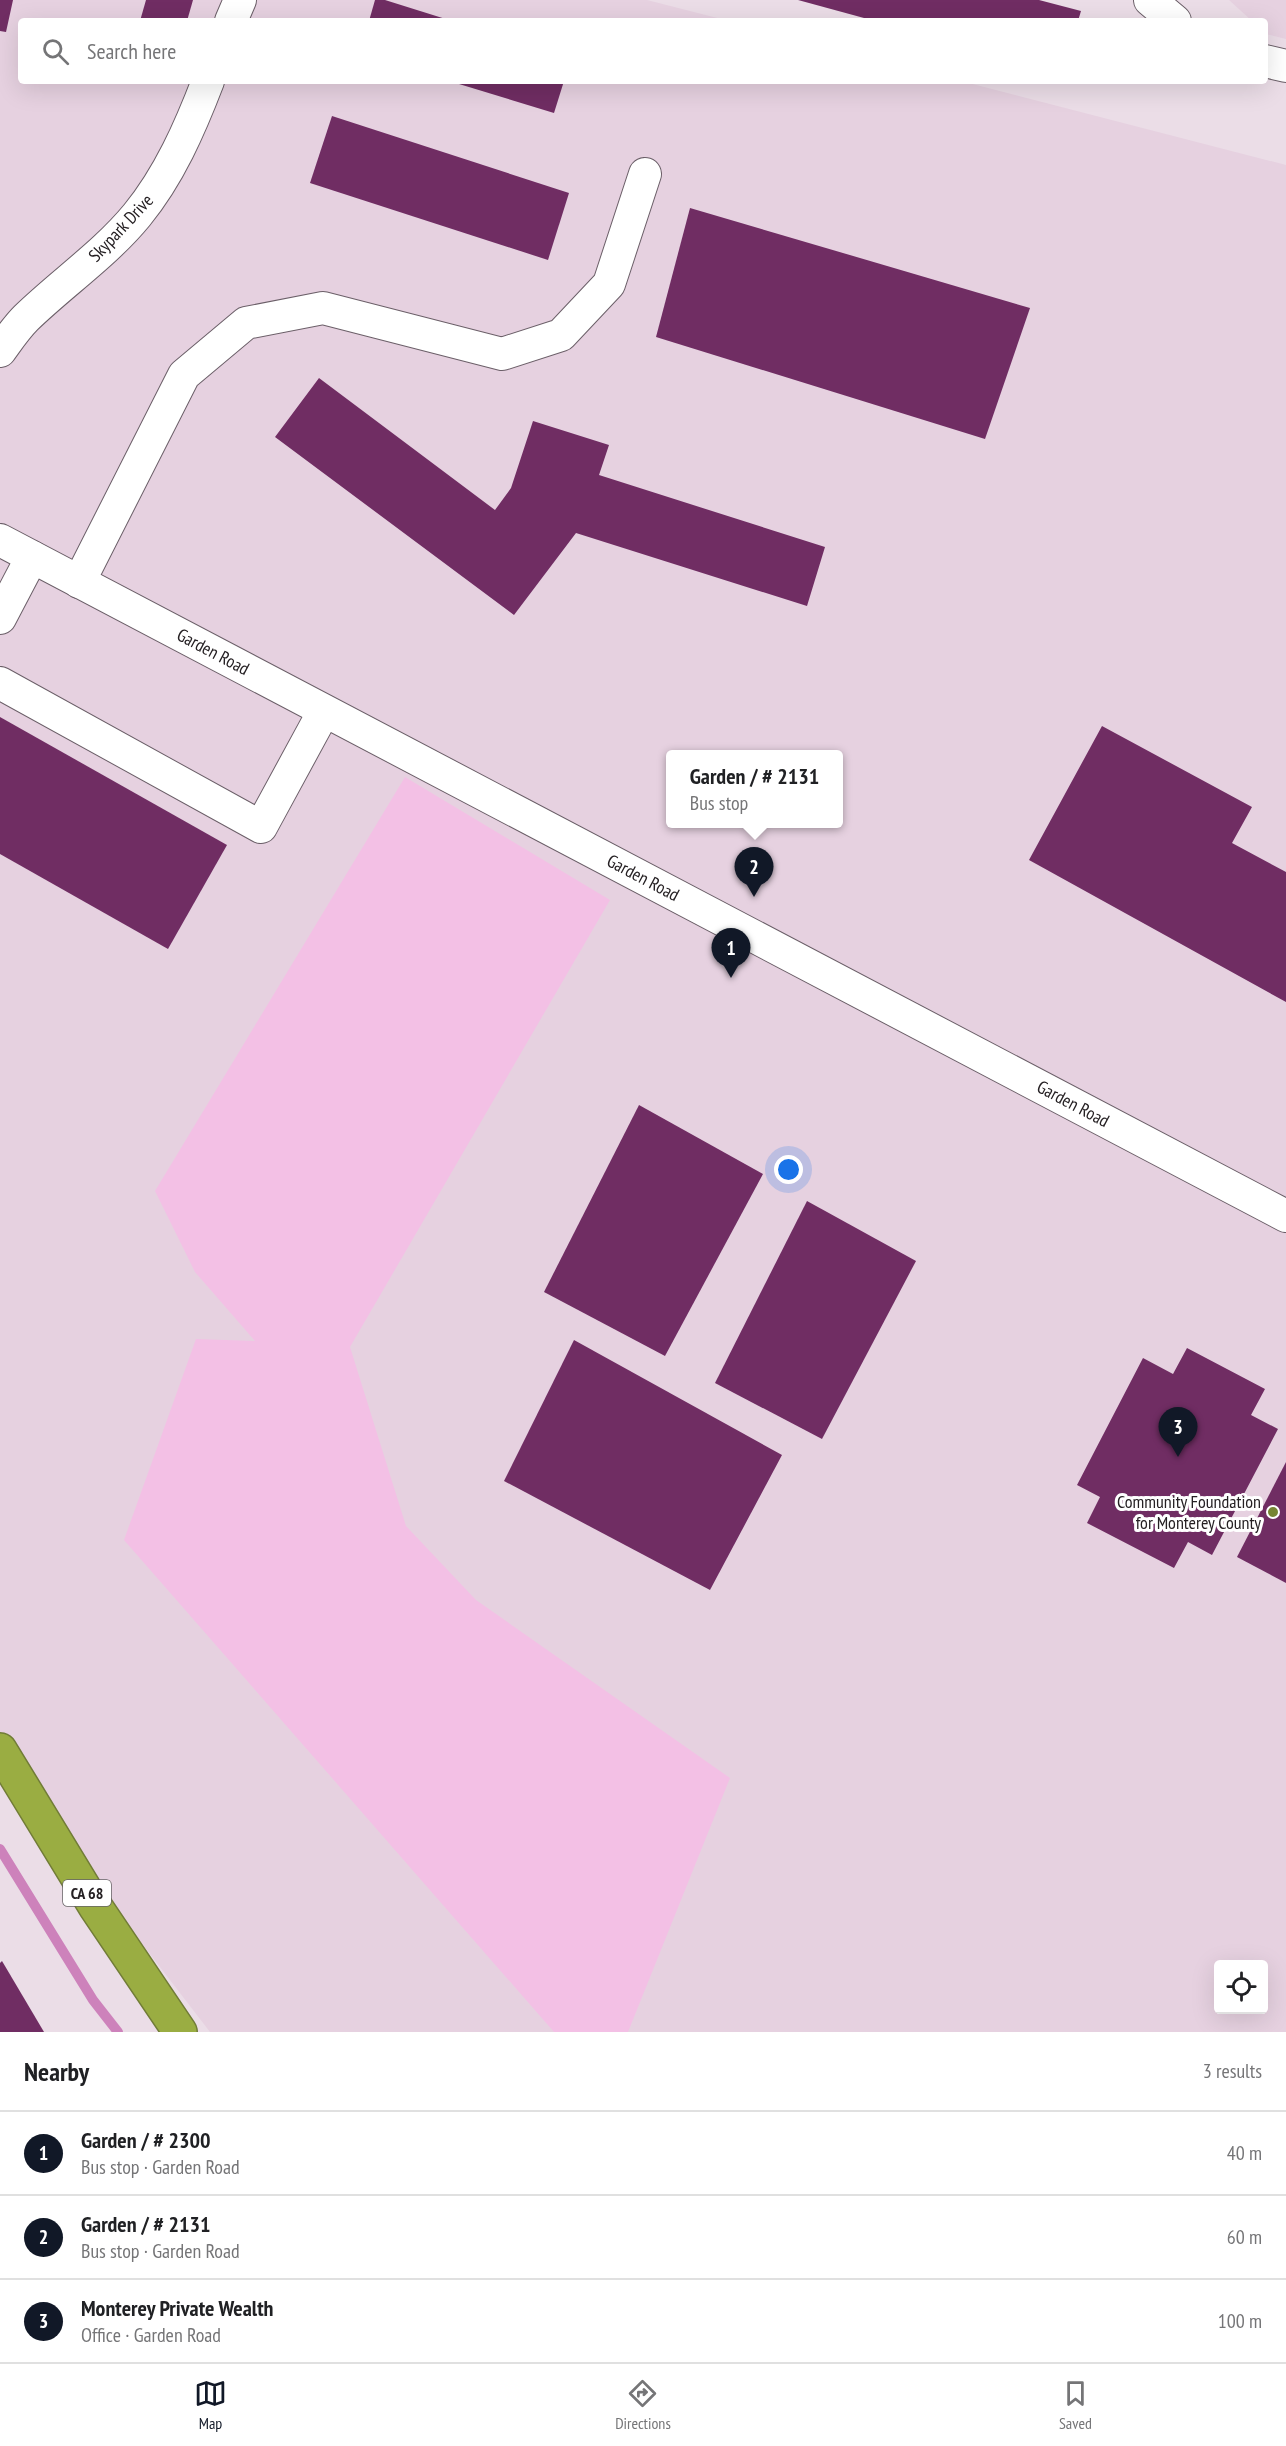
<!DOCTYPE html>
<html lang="en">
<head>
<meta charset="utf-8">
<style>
  :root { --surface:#fff; --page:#f2f2f2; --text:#202124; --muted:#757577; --line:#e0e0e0; --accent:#111827 }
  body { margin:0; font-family:"PT Sans Narrow",sans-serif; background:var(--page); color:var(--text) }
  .controls { position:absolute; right:18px; bottom:18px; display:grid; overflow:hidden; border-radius:6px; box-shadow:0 6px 24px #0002 }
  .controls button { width:54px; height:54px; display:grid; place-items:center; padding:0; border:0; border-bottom:2px solid var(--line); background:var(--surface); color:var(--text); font:30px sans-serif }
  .you { position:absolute; left:789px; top:1170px; width:21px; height:21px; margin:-15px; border:4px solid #fff; border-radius:50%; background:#1a73e8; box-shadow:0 0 0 9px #1a73e833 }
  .badge { display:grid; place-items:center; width:39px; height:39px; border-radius:50%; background:var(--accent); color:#fff; font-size:20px; font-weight:700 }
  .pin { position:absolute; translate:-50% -50px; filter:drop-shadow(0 2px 3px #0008) }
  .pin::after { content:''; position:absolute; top:32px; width:21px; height:18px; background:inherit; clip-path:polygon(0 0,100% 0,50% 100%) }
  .popup { position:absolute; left:666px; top:750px; width:177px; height:78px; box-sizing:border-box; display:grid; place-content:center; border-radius:6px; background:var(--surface); filter:drop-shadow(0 2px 4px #0005); font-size:20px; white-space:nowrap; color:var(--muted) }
  .popup b { font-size:22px; color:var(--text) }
  .popup::after { content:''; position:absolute; left:50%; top:100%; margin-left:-12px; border:12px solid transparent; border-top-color:var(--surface) }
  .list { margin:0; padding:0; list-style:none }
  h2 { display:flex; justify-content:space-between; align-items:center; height:78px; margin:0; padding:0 24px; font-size:26px }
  h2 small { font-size:20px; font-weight:400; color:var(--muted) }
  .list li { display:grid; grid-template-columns:39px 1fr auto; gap:18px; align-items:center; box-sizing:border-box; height:84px; padding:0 24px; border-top:2px solid var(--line) }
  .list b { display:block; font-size:22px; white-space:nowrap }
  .list p { margin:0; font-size:20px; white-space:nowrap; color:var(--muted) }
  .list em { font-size:20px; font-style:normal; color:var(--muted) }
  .icon { flex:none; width:33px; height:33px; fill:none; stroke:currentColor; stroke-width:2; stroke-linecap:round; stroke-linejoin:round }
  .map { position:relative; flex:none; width:1286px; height:2032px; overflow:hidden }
  .search { position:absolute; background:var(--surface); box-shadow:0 6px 24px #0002; left:18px; right:18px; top:18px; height:66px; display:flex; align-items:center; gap:15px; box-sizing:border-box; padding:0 21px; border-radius:6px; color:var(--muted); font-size:22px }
  .sheet { height:330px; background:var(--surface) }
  nav { display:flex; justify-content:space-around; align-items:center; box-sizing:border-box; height:84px; border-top:2px solid var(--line); background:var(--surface); font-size:16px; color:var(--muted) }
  nav a { display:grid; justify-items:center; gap:3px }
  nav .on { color:var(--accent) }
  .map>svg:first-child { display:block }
</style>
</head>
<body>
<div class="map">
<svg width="1286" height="2032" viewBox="0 0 1286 2032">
  <rect width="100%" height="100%" fill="#ebdde7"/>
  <g fill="#e6d1e0" fill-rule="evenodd">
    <path d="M0,0H647L729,21H21V81H961L1286,165V2032H210L56,1832L0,1732ZM670,754H838V824H670ZM1218,1964H1264V2010H1218Z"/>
    <polygon points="1229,0 1286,0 1286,39 1266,34 1265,21 1252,21"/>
  </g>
  <polygon fill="#f3c0e5" points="405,777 610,900 350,1347 406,1526 476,1600 730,1778 628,2032 554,2032 124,1540 196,1339 255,1341 195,1272 155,1191"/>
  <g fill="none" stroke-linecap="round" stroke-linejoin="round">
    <polyline stroke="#cd82bb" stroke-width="10" points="0,1849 93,2000 118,2032"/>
  </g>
  <g fill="#702d63">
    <polygon points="0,0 13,0 6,32 0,31"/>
    <polygon points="146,0 193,0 187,21 140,21"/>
    <polygon points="375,0 385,0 452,21 369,21"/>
    <polygon points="798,0 1039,0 1081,11 1078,21 875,21"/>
    <polygon points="460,81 564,81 554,113 459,84"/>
    <polygon points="332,116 569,193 548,260 310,183"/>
    <polygon points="690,208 1030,308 985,439 656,337"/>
    <polygon points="319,378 495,510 511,488 533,421 609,445 599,475 825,547 807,606 576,533 514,615 275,437"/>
    <polygon points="0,717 227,845 168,949 0,854"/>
    <polygon points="1102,726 1252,807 1232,843 1286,872 1286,1002 1029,860"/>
    <polygon points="639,1105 763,1174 665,1356 544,1292"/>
    <polygon points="807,1201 916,1261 822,1439 715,1383"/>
    <polygon points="574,1340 782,1455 710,1590 504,1481"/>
    <polygon points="1187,1348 1265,1389 1251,1415 1278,1429 1212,1555 1188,1542 1174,1568 1087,1523 1100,1497 1077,1485 1143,1358 1173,1374"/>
    <polygon points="1286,1462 1286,1583 1237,1557"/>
    <polygon points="2,1961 44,2032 0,2032 0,1963"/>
  </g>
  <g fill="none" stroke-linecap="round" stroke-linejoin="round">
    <g stroke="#6b5f68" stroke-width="34">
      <g id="minor">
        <polyline points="1150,0 1175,21"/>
        <polyline points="231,21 240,0"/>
        <polyline points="1265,61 1286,66"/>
        <path d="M0,351C8,340 16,328 26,318C62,283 105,254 137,215C169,176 190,128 208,81"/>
        <polyline points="0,540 1286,1216"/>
        <polyline points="79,582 184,375 246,323 323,308 502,354 561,335 609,284 645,174"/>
        <polyline points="0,618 32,557"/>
        <polyline points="0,683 261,827 324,711"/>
      </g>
    </g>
    <g stroke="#717c37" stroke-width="36">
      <polyline id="highway" points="0,1750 95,1906 180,2032"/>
    </g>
    <use href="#minor" stroke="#fff" stroke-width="32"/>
    <use href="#highway" stroke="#9aad42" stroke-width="33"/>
  </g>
  <circle fill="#768533" stroke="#fff" stroke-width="2" cx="1273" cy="1512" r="6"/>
  <g text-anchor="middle" stroke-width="6" stroke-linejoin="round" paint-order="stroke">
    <rect fill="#fff" stroke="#666365" stroke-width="1.5" x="63" y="1880" width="48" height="26" rx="4.5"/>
    <g font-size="16" font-weight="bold" fill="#252023">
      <text x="87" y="1899">CA 68</text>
    </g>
    <g font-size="18" fill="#252023" stroke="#fff">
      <text transform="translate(121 228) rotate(-47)" y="6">Skypark Drive</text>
      <text transform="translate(213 652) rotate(28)" y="6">Garden Road</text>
      <text transform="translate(643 878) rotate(28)" y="6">Garden Road</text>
      <text transform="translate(1073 1104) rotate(28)" y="6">Garden Road</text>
    </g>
    <g font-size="18" fill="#252023" stroke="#fff" text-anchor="end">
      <text x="1261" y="1508">Community Foundation<tspan x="1261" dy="21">for Monterey County</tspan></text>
    </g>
  </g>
</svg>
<div class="controls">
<button><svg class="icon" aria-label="locate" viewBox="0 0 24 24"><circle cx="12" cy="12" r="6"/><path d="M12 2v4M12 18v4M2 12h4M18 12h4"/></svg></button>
</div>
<div class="you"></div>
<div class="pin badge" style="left:731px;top:978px">1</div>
<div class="pin badge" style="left:754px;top:897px">2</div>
<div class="popup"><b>Garden / # 2131</b>Bus stop</div>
<div class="pin badge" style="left:1178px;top:1457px">3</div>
<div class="search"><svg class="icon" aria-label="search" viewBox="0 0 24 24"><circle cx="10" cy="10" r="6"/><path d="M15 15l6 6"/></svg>Search here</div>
</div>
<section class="sheet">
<h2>Nearby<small>3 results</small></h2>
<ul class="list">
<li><span class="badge">1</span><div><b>Garden / # 2300</b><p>Bus stop · Garden Road</p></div><em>40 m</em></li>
<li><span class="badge">2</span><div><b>Garden / # 2131</b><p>Bus stop · Garden Road</p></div><em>60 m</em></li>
<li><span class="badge">3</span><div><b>Monterey Private Wealth</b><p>Office · Garden Road</p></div><em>100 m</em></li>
</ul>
</section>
<nav>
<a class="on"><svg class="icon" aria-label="map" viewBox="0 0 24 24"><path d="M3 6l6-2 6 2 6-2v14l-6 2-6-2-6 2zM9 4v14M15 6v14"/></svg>Map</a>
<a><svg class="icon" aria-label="directions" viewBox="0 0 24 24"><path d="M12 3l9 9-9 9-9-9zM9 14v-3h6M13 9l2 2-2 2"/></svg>Directions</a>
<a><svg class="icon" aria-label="saved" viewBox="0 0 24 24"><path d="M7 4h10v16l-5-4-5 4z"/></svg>Saved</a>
</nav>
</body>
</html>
